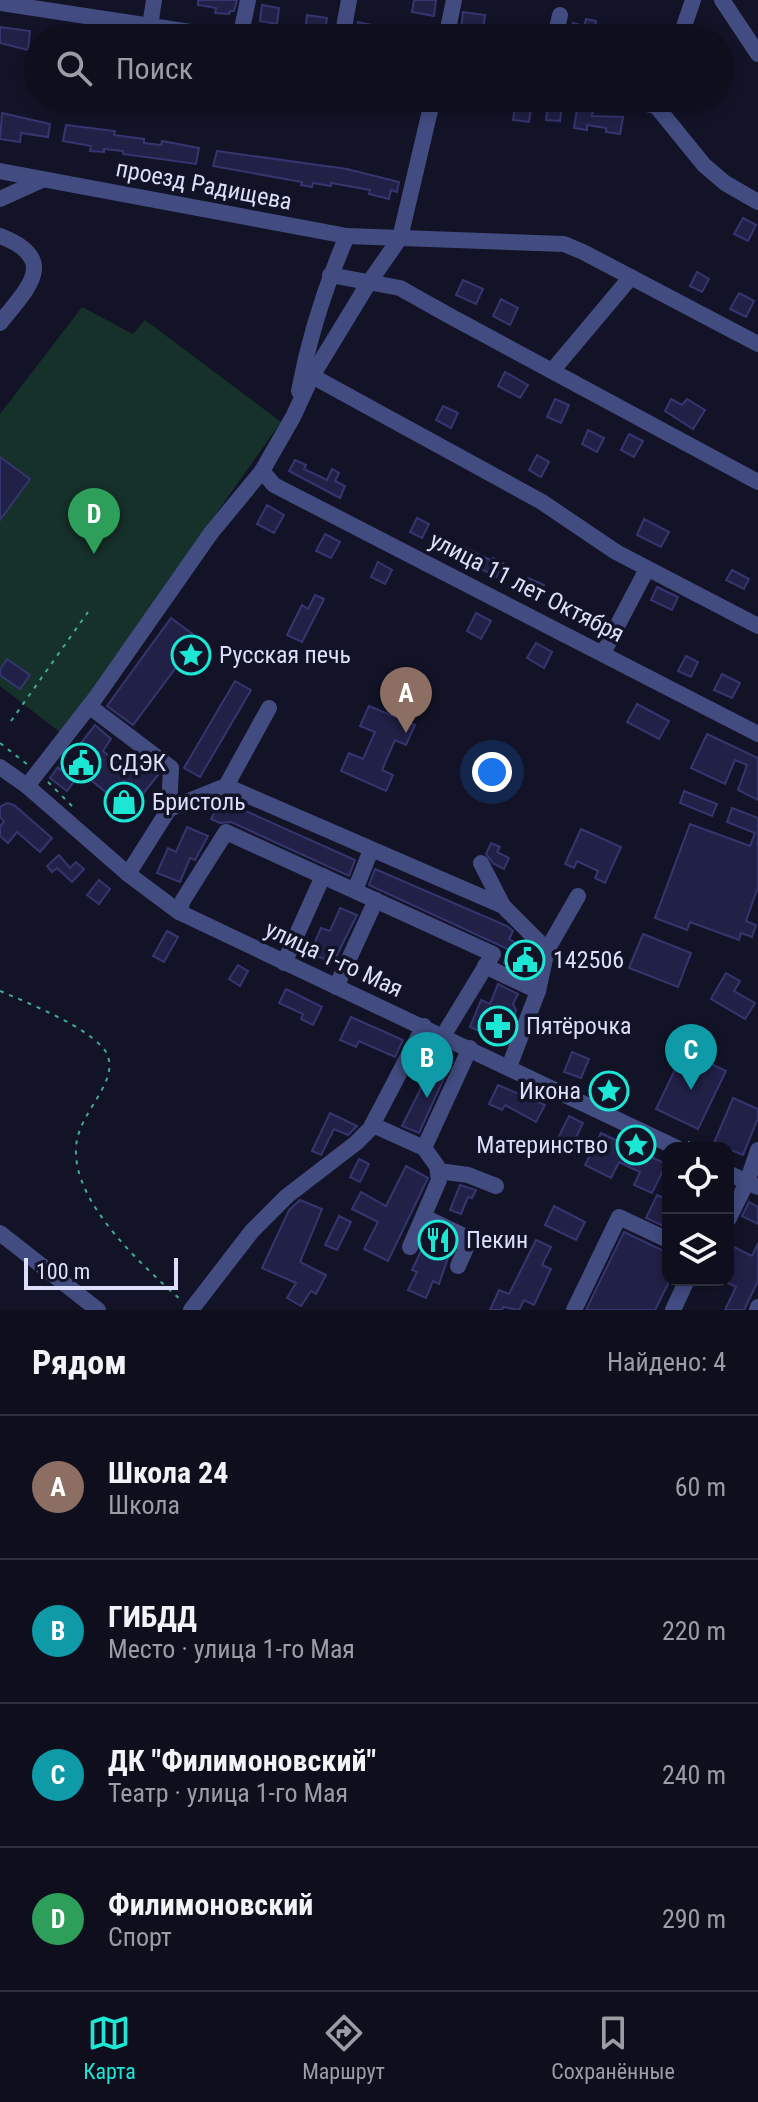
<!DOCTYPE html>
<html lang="ru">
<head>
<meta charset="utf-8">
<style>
  :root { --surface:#0e0e1d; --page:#1c1c2a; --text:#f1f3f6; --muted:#9b9ca4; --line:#2e2e3b; --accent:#1ce7d5 }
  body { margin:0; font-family:"Roboto Condensed",sans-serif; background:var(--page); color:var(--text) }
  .controls { position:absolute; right:24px; bottom:24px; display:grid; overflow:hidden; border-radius:16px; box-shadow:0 4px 12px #0003 }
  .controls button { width:72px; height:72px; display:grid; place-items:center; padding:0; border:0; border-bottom:2px solid var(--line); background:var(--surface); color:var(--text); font:40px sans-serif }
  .scale { position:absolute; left:24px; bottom:20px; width:154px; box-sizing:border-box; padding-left:8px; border:4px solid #dcdefb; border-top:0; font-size:22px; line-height:28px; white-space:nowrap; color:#dcdefb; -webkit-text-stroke:6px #121327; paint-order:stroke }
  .you { position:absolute; left:492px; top:772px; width:28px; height:28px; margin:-20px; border:6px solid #fff; border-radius:50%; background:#1a73e8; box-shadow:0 0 0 12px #1a73e833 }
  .badge { display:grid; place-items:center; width:52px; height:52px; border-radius:50%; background:var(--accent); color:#fff; font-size:26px; font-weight:700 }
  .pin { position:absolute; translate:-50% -66px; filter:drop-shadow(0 2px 4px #0008) }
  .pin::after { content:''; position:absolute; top:42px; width:28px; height:24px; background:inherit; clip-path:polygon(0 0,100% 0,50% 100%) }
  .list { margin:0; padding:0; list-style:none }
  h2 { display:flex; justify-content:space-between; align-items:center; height:104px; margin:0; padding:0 32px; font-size:34px }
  h2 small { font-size:26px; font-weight:400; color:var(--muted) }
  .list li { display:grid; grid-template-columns:52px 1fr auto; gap:24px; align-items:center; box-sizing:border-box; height:144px; padding:0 32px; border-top:2px solid var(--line) }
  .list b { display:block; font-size:30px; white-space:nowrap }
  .list p { margin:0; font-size:26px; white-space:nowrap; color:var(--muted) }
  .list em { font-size:26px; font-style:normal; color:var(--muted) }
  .icon { flex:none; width:44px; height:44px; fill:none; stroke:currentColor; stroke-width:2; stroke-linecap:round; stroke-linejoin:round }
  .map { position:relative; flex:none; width:758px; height:1310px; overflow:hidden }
  .search { position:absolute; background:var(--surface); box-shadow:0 4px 12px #0003; left:24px; right:24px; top:24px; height:88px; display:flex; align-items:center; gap:20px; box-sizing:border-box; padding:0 28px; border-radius:44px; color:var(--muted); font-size:30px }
  .sheet { height:680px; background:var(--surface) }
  nav { display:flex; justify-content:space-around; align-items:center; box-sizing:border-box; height:112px; border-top:2px solid var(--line); background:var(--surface); font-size:22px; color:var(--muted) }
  nav a { display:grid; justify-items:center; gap:4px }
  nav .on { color:var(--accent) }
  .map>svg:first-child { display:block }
</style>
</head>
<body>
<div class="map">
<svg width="758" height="1310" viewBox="0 0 758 1310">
  <rect width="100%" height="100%" fill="#121327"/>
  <polygon fill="#16302a" points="82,307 133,334 145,320 281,422 61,733 0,686 0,414"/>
  <g fill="#212046" stroke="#35356f" stroke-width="2">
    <polygon points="198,0 237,0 234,11 230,11 229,14 215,13 216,8 198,5"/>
    <polygon points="414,0 436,0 434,16 412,12"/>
    <polygon points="262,5 279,8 277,24 260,21"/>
    <polygon points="463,12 485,15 482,38 460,38"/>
    <polygon points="307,15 327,18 324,37 305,34"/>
    <polygon points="586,19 596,21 594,33 584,31 583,37 574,36 575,33 571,32 573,23 584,26"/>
    <polygon points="358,22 372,25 371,38 356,38"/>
    <polygon points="0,27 30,31 28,50 0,43"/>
    <polygon points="444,98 494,98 492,110 443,104"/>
    <polygon points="516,101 532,103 529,122 513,120"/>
    <polygon points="548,104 562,106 560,121 546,120"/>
    <polygon points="577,109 593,111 592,116 623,117 620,134 606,132 606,128 587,125 587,130 574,128"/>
    <polygon points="2,113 50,124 48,137 21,133 20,142 0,139"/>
    <polygon points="66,125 115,131 114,135 144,139 144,143 161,145 162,141 199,148 196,164 123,154 123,151 104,149 104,152 90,151 91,146 63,141"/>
    <polygon points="217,151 347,169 399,182 397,192 391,190 389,199 369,194 370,190 331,183 331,186 313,183 312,187 301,185 302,182 213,166"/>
    <polygon points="743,218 756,225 748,241 734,234"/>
    <polygon points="697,272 709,279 702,292 690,286"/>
    <polygon points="463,280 483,289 476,304 456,295"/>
    <polygon points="739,293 754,301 746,317 730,309"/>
    <polygon points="501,299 518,308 510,325 493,316"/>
    <polygon points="505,372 528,385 520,398 498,386"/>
    <polygon points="555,399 569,405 561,423 547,417"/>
    <polygon points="671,399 682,405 687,399 705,410 693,429 665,411"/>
    <polygon points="443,406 458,413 451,428 436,420"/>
    <polygon points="588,430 604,438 597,452 582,444"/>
    <polygon points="629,434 643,441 634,457 621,450"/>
    <polygon points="537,455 549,462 541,477 529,470"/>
    <polygon points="0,457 30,479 0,520"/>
    <polygon points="295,460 306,465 304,469 327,480 332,469 339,473 335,481 345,486 340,498 289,471"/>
    <polygon points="267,505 284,515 274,533 257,524"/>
    <polygon points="417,518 429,524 422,538 410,532"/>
    <polygon points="644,519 669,532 661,547 637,535"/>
    <polygon points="325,534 340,542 331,558 316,551"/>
    <polygon points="462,546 492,561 493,558 503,563 496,577 457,556"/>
    <polygon points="378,562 392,570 385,584 371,577"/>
    <polygon points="732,570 749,579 744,589 726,580"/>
    <polygon points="528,578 544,585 538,597 523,590"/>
    <polygon points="657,587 678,597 672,610 651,600"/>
    <polygon points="315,595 324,599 302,642 287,635 302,605 308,609"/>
    <polygon points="476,613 491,621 481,639 467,631"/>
    <polygon points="171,618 198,638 133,725 107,706"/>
    <polygon points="536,643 552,652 544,668 527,658"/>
    <polygon points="686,656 698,662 691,677 678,671"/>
    <polygon points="7,659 30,675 20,689 0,675 0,670"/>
    <polygon points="722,674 740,683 732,698 714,690"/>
    <polygon points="235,681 251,690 200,777 184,768"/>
    <polygon points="637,704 669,721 659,739 627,722"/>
    <polygon points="369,706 415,725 406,745 395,740 382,770 393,775 386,791 341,771 349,753 363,759 375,732 360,726"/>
    <polygon points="95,725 111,739 103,751 131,774 142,761 158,775 129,811 81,772 67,791 50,778 58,767 60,770"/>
    <polygon points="707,734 758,758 758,800 738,790 747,765 735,760 725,784 691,768"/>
    <polygon points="684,791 717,804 712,816 680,803"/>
    <polygon points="221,800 355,860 349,876 231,822 220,823 211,819"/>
    <polygon points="7,803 14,805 52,838 40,852 17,832 8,843 0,836 0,826 4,822 0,817 0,807"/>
    <polygon points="732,808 758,818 758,887 746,921 756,925 752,937 741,933 739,940 690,922 687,930 655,918 690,824 750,846 755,833 727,822"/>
    <polygon points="187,827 208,836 195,860 190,858 180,882 157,873 168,848 176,852"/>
    <polygon points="581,829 621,847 605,883 595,878 598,871 577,861 574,868 565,864"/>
    <polygon points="491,843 500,847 497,852 509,858 504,869 494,864 486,854"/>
    <polygon points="59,855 70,868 76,862 84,869 72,882 57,868 52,872 47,866"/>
    <polygon points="375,869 507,926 513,931 509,939 534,953 525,973 504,963 510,950 369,885"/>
    <polygon points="99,880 110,889 99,904 87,895"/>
    <polygon points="340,908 357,915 333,963 310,953 321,928 330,931"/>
    <polygon points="167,931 178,937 164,962 153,956"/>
    <polygon points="643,934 691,953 678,987 629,968"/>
    <polygon points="238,965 248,971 240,986 229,979"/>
    <polygon points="726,973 740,981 734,991 755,1003 745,1019 711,999"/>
    <polygon points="498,984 518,994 513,1004 516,1010 514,1017 502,1012 494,1029 499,1030 496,1038 470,1027 481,1000 490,1004"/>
    <polygon points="286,989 322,1007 313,1025 301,1019 303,1014 279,1003"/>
    <polygon points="351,1017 403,1040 395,1057 359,1041 356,1047 340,1040"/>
    <polygon points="684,1051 726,1071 698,1129 656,1109"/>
    <polygon points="572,1052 589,1059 581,1078 564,1072"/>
    <polygon points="436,1058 450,1065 419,1133 402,1126"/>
    <polygon points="605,1072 626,1082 619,1098 598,1089"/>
    <polygon points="498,1085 545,1105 536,1122 505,1105 502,1110 489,1104"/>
    <polygon points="733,1098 758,1109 758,1118 743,1155 714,1143"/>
    <polygon points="330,1113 357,1126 348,1135 334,1129 321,1155 312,1151"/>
    <polygon points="569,1116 583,1123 572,1146 558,1138"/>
    <polygon points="601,1133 666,1164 652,1193 634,1185 640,1172 619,1162 611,1178 585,1165"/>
    <polygon points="359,1159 369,1164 360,1182 350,1177"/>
    <polygon points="406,1166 428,1178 388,1261 364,1249 378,1222 352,1209 361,1192 386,1206"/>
    <polygon points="460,1185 476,1190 472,1198 468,1197 461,1214 450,1210"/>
    <polygon points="657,1195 668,1200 668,1228 646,1218"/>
    <polygon points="300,1200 322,1209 300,1262 326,1275 316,1294 311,1291 301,1306 287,1298 296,1283 262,1268 289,1210"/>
    <polygon points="749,1202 758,1207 758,1224 742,1216"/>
    <polygon points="554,1206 585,1222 576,1240 545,1225"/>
    <polygon points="339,1216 351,1222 337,1250 325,1245"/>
    <polygon points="624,1232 668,1253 668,1284 655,1310 586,1310"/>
    <polygon points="435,1234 453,1243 439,1284 433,1281 426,1298 408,1290 417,1272 412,1270 422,1249 427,1252"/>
    <polygon points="536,1240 551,1247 542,1265 551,1269 534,1305 524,1300 519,1310 503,1307 502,1310 490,1310 499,1290 509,1294"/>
    <polygon points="758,1243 758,1281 744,1310 725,1310 736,1287 728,1283 728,1244 752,1256"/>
  </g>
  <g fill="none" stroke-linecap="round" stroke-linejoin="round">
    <g stroke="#3dae92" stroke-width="2" stroke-dasharray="4 6" stroke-linecap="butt">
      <polyline points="11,721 88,612"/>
      <polyline points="0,743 28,765"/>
      <polyline points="48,782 72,806"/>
      <path d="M0,991C26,1002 91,1028 106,1052C111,1061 110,1072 106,1081C97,1103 77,1123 76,1148C73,1204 143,1266 182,1301"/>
      <polyline points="688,1142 702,1148"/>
    </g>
    <g stroke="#424c81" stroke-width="16">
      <polyline points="722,0 758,54"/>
      <polyline points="0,3 230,38"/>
      <polyline points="150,26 154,0"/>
      <polyline points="240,38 248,0"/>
      <polyline points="342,38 349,0"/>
      <polyline points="446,38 454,0"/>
      <polyline points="555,38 560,15"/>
      <polyline points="680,38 693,0"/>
      <polyline points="615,98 656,106"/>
      <polyline points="656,106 704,165 725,183 758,202"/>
      <polyline points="0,171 347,236 564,244 583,252 758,344"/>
      <polyline points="0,199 42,180"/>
      <path d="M0,236C60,259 28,288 0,323"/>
      <polyline points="330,275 400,288 448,315 758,482"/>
      <polyline points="552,371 631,277"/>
      <polyline points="312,376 542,502 616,552 758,626"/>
      <path d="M299,391C309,337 325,287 347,236"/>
      <polyline points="262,471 274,485 758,734"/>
      <polyline points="603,653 647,569"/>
      <polyline points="89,706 171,768 169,809"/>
      <polyline points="0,767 27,786 128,874 179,912 677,1148"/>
      <polyline points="27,786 94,700 211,533 262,471 293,417 312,376 368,284 400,238 433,98"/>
      <polyline points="226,786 503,906 547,950"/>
      <polyline points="481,863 503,906"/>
      <polyline points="128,874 169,809 226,786 269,708"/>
      <polyline points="355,890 371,850"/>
      <polyline points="179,912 183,900 226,832 493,954 443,1036"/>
      <polyline points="284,963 323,876"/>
      <polyline points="485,966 538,991"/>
      <polyline points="336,987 376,900"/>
      <polyline points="509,1067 538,991 547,950 578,896"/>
      <polyline points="373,1125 424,1148 470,1048"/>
      <polyline points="439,1171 468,1175 496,1186"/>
      <polyline points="728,1173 758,1187"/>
      <polyline points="424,1217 464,1236 466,1248 458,1266"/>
      <polyline points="728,1220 747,1182 758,1150"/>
      <polyline points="0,1233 98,1310"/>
      <polyline points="410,1247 439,1180 437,1166 424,1148"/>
      <polyline points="191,1310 252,1231 287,1196 356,1143 370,1129 424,1026"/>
      <polyline points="574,1310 619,1217 668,1240"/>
      <polyline points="673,1310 687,1280"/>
      <polyline points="757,1310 758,1307"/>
    </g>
  </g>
  <defs>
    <g id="sight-ring" transform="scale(2)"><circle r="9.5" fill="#121327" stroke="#1ce7d5" stroke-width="1.5"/><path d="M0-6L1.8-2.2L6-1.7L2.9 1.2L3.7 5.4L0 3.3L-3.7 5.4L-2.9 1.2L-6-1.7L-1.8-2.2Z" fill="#1ce7d5"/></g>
    <g id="civic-ring" transform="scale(2)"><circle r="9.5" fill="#121327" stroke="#1ce7d5" stroke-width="1.5"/><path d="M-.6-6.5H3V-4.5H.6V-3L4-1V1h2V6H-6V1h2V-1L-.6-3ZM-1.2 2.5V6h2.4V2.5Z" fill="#1ce7d5"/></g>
    <g id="shop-ring" transform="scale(2)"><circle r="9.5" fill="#121327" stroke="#1ce7d5" stroke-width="1.5"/><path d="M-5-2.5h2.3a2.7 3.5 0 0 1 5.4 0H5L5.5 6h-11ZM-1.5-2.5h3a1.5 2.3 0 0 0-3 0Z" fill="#1ce7d5"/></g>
    <g id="pharmacy-ring" transform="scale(2)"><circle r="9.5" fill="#121327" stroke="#1ce7d5" stroke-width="1.5"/><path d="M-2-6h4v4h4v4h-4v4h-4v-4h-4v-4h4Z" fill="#1ce7d5"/></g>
    <g id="restaurant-ring" transform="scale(2)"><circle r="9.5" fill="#121327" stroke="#1ce7d5" stroke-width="1.5"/><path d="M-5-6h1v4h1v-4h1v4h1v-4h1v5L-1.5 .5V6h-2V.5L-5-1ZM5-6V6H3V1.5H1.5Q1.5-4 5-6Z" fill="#1ce7d5"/></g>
  </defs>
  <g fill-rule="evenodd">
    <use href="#sight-ring" x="191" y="655"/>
    <use href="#civic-ring" x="81" y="763"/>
    <use href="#shop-ring" x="124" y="802"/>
    <use href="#civic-ring" x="525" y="960"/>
    <use href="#pharmacy-ring" x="498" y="1026"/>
    <use href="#sight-ring" x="609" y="1091"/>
    <use href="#sight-ring" x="636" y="1145"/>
    <use href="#restaurant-ring" x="438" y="1240"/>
  </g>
  <g text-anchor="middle" stroke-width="7" stroke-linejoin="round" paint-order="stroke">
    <g font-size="24" fill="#dcdefb" stroke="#121327">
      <text transform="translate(204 185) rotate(11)" y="8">проезд Радищева</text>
      <text transform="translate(527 587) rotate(27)" y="8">улица 11 лет Октября</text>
      <text transform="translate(334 959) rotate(25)" y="8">улица 1-го Мая</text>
    </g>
    <g font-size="24" fill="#dcdefb" stroke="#121327" text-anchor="start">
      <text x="219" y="663">Русская печь</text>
      <text x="109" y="771">СДЭК</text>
      <text x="152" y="810">Бристоль</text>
      <text x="553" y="968">142506</text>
      <text x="526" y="1034">Пятёрочка</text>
      <text x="581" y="1099" text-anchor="end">Икона</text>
      <text x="608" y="1153" text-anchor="end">Материнство</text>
      <text x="466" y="1248">Пекин</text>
    </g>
  </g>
</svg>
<div class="controls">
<button><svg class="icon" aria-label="locate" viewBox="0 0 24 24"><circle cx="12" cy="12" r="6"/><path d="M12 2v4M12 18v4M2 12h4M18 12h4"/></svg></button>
<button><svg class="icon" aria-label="layers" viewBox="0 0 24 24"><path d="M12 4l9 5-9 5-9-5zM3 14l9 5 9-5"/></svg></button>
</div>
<div class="scale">100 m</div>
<div class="you"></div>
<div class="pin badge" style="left:406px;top:733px;background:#8d6e63">A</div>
<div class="pin badge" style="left:427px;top:1098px;background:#0f9aa8">B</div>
<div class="pin badge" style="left:691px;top:1090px;background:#0f9aa8">C</div>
<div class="pin badge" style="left:94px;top:554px;background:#2e9e5b">D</div>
<div class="search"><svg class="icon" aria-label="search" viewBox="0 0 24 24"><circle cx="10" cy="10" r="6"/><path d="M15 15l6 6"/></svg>Поиск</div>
</div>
<section class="sheet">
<h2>Рядом<small>Найдено: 4</small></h2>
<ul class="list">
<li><span class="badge" style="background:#8d6e63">A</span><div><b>Школа 24</b><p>Школа</p></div><em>60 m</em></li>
<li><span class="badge" style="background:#0f9aa8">B</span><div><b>ГИБДД</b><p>Место · улица 1-го Мая</p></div><em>220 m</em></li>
<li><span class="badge" style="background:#0f9aa8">C</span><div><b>ДК &quot;Филимоновский&quot;</b><p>Театр · улица 1-го Мая</p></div><em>240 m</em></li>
<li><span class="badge" style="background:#2e9e5b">D</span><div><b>Филимоновский</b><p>Спорт</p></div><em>290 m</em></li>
</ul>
</section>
<nav>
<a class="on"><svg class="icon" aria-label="map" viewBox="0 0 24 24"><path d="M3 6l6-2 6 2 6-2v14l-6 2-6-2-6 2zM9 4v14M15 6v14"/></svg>Карта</a>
<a><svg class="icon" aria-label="directions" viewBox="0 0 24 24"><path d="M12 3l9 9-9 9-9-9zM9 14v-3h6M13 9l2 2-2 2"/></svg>Маршрут</a>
<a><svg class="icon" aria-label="saved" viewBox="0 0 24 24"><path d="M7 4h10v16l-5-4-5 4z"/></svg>Сохранённые</a>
</nav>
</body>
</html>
